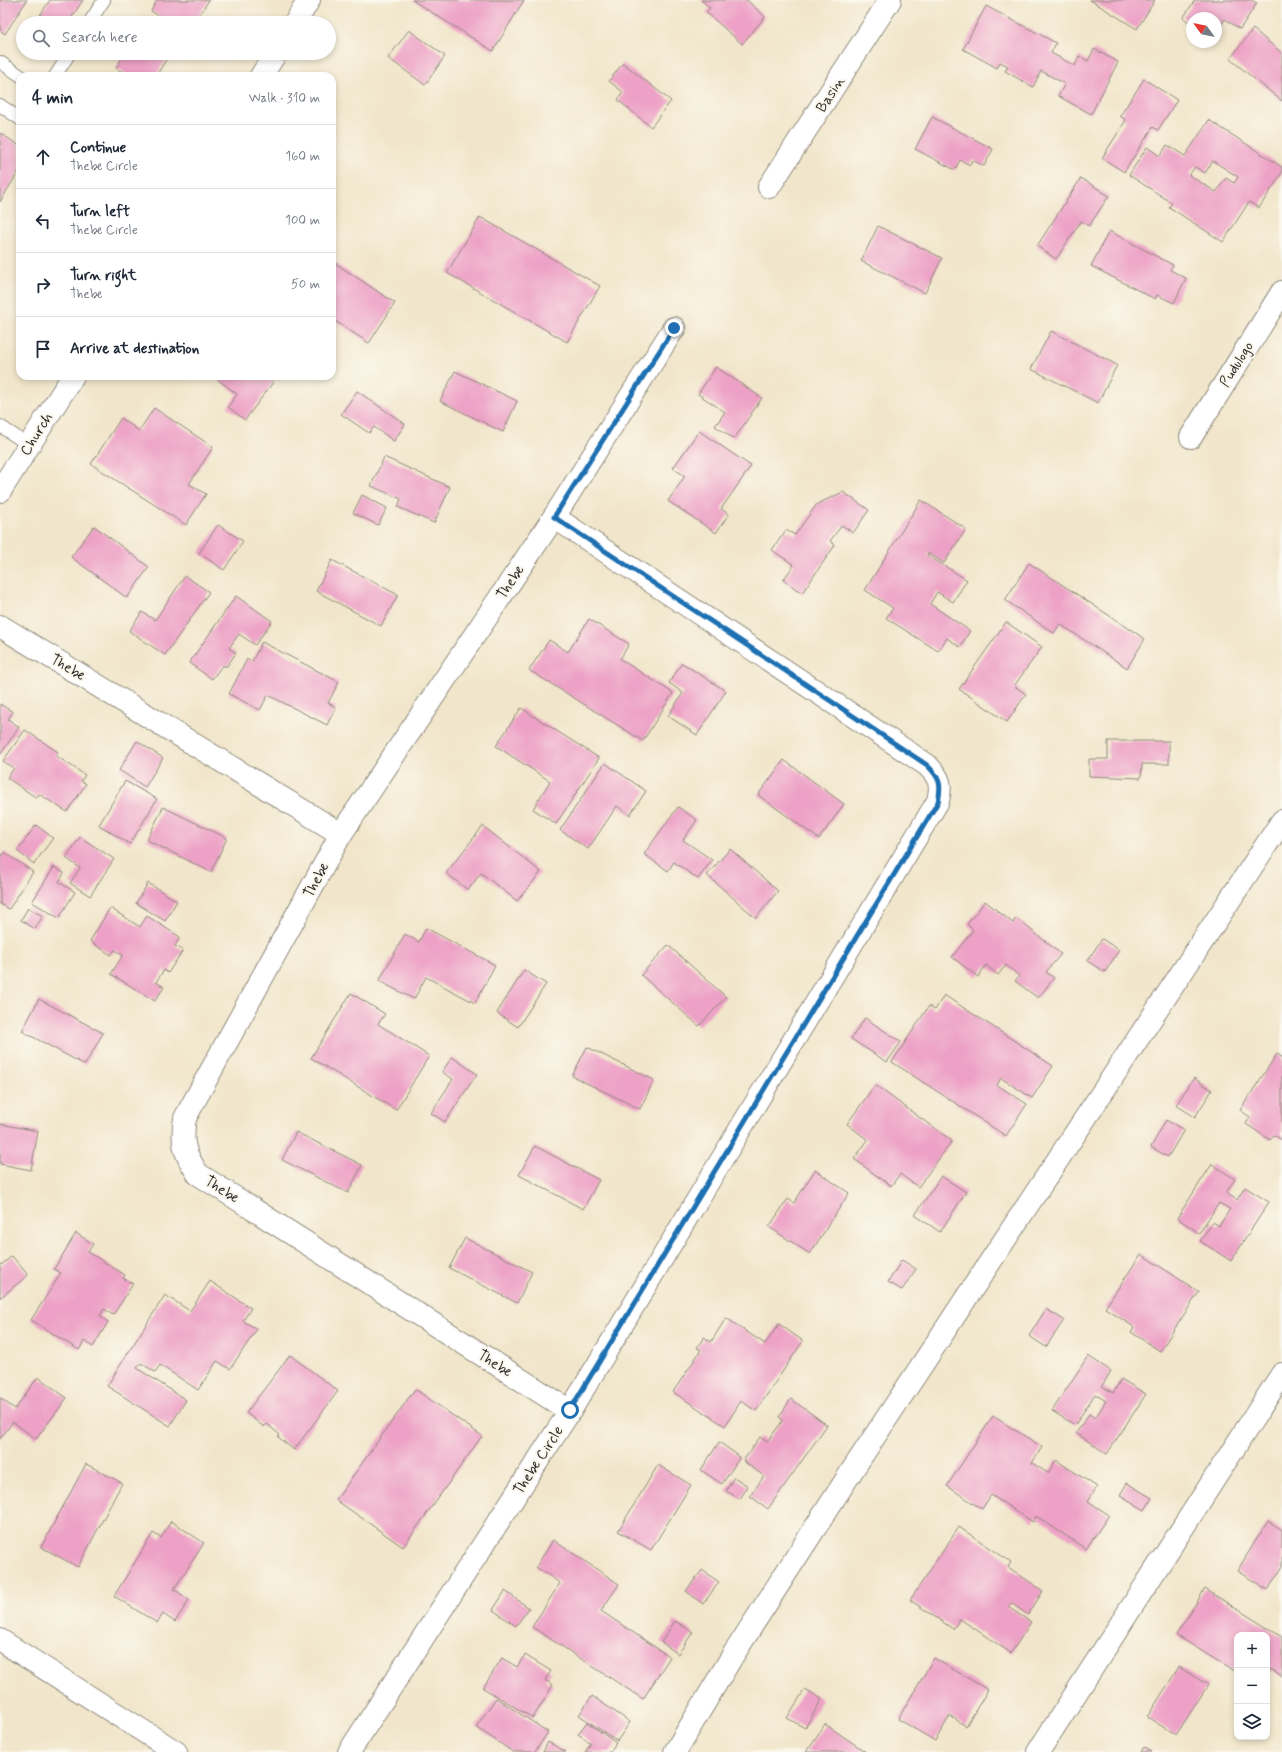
<!DOCTYPE html>
<html lang="en">
<head>
<meta charset="utf-8">
<style>
  :root { --surface:#fff; --page:#f2f2f3; --text:#1f2937; --muted:#747a83; --line:#e0e1e3 }
  body { margin:0; font-family:Mynerve,sans-serif; background:var(--page); color:var(--text) }
  .controls { position:absolute; right:12px; bottom:12px; display:grid; overflow:hidden; border-radius:8px; box-shadow:0 2px 6px #0003 }
  .controls button { width:36px; height:36px; display:grid; place-items:center; padding:0; border:0; border-bottom:1px solid var(--line); background:var(--surface); color:var(--text); font:20px sans-serif }
  .compass { position:absolute; left:1186px; top:12px; width:36px; height:36px; border-radius:50%; background:var(--surface); box-shadow:0 2px 6px #0003; rotate:303deg }
  .stop { position:absolute; width:12px; height:12px; margin:-9px; border:3px solid #1f6fb2; border-radius:50%; background:#fff }
  .stop.end { background:#1f6fb2; border-color:#fff; box-shadow:0 1px 4px #0008 }
  .list { margin:0; padding:0; list-style:none }
  h2 { display:flex; justify-content:space-between; align-items:center; height:52px; margin:0; padding:0 16px; font-size:17px }
  h2 small { font-size:13px; font-weight:400; color:var(--muted) }
  .list li { display:grid; grid-template-columns:26px 1fr auto; gap:12px; align-items:center; box-sizing:border-box; height:64px; padding:0 16px; border-top:1px solid var(--line) }
  .list b { display:block; font-size:15px; white-space:nowrap }
  .list p { margin:0; font-size:13px; white-space:nowrap; color:var(--muted) }
  .list em { font-size:13px; font-style:normal; color:var(--muted) }
  .icon { flex:none; width:22px; height:22px; fill:none; stroke:currentColor; stroke-width:2; stroke-linecap:round; stroke-linejoin:round }
  .map { position:relative; flex:none; width:1282px; height:1752px; overflow:hidden }
  .search { position:absolute; background:var(--surface); box-shadow:0 2px 6px #0003; left:16px; top:16px; width:320px; height:44px; display:flex; align-items:center; gap:10px; box-sizing:border-box; padding:0 14px; border-radius:22px; color:var(--muted); font-size:15px }
  .panel { position:absolute; background:var(--surface); box-shadow:0 2px 6px #0003; left:16px; top:72px; width:320px; height:308px; border-radius:12px }
  .map>svg:first-child { display:block }
</style>
</head>
<body>
<div class="map">
<svg width="1282" height="1752" viewBox="0 0 1282 1752">
  <rect width="100%" height="100%" fill="#fbf7ec"/>
  <filter id="ink" filterUnits="userSpaceOnUse"><feTurbulence type="fractalNoise" baseFrequency=".025" numOctaves="2"/><feDisplacementMap in="SourceGraphic" scale="8" xChannelSelector="R" yChannelSelector="G"/><feConvolveMatrix kernelMatrix="1 2 1 2 8 2 1 2 1" color-interpolation-filters="sRGB"/></filter>
  <filter id="wash" filterUnits="userSpaceOnUse"><feTurbulence type="fractalNoise" baseFrequency=".012" numOctaves="4" result="noise"/><feDisplacementMap in="SourceGraphic" scale="16" xChannelSelector="R" yChannelSelector="G"/><feGaussianBlur stdDeviation="0.9" result="paint"/><feColorMatrix in="noise" values="0 0 0 0 0 0 0 0 0 0 0 0 0 0 0 0 0 1.4 0 .05"/><feComposite in="paint" operator="in"/></filter>
  <g filter="url(#wash)">
    <rect width="100%" height="100%" fill="#f1e6cb"/>
    <g id="blocks">
      <g fill="#eda1c6" fill-rule="evenodd">
        <polygon points="0,0 27,0 5,34 0,30"/>
        <polygon points="50,0 83,0 68,23 35,23"/>
        <polygon points="157,0 209,0 194,23 170,23 151,11"/>
        <polygon points="412,0 524,0 493,51"/>
        <polygon points="701,0 747,0 765,17 742,44 706,12 710,8"/>
        <polygon points="1090,0 1155,0 1137,29"/>
        <polygon points="1195,0 1251,0 1257,3 1240,29 1225,19 1216,32 1216,18 1192,18 1192,24 1183,18"/>
        <polygon points="986,6 1056,43 1051,53 1075,66 1079,56 1088,61 1094,49 1118,62 1091,114 1058,96 1065,84 1041,71 1033,87 1005,71 1008,66 1000,62 997,68 963,49"/>
        <polygon points="146,19 152,23 144,23"/>
        <polygon points="1253,29 1282,53 1282,101 1230,59"/>
        <polygon points="409,30 445,56 425,85 388,58"/>
        <polygon points="39,53 49,53 46,58"/>
        <polygon points="100,53 110,53 107,57"/>
        <polygon points="125,53 170,53 156,76 129,76 116,68"/>
        <polygon points="623,63 671,101 651,127 618,100 623,92 609,81"/>
        <polygon points="1144,79 1177,100 1158,130 1153,127 1124,172 1102,158 1126,120 1120,116"/>
        <polygon points="932,117 993,149 984,166 972,160 970,165 960,160 955,170 915,149"/>
        <path d="M1209,120L1282,167V173L1259,208L1249,202L1223,242L1169,207L1172,203L1129,175L1147,147L1160,156L1167,145L1185,156ZM1213,161L1238,177L1234,183L1226,178L1216,192L1189,175L1195,167L1205,173Z"/>
        <polygon points="0,133 20,146 20,169 0,202"/>
        <polygon points="1081,178 1109,196 1089,226 1081,221 1056,259 1037,246"/>
        <polygon points="480,217 600,286 567,342 447,273"/>
        <polygon points="878,226 942,258 925,293 861,261"/>
        <polygon points="1109,231 1173,265 1170,270 1186,278 1174,303 1157,295 1155,299 1091,266"/>
        <polygon points="332,261 395,303 369,343 332,319"/>
        <polygon points="1051,331 1117,365 1098,403 1031,369"/>
        <polygon points="716,367 762,398 734,439 715,426 725,412 698,394"/>
        <polygon points="455,371 517,401 503,432 440,401"/>
        <polygon points="213,376 267,376 274,381 245,420 228,407 237,394"/>
        <polygon points="357,391 405,424 394,441 374,427 369,433 341,414"/>
        <polygon points="154,408 213,447 189,484 206,494 186,525 91,464 121,418 139,431"/>
        <polygon points="699,431 751,466 721,509 729,514 716,533 668,501 685,476 673,468"/>
        <polygon points="384,457 450,487 434,523 398,507 401,499 371,486"/>
        <polygon points="843,492 869,510 853,533 842,525 830,541 835,545 802,593 783,580 794,565 772,550 786,530 795,535 817,504"/>
        <polygon points="362,495 387,508 378,525 353,513"/>
        <polygon points="921,500 966,529 944,563 928,553 927,555 967,580 953,602 937,592 930,604 970,631 960,647 947,638 938,651 886,618 893,608 865,590"/>
        <polygon points="218,525 243,541 224,570 199,553"/>
        <polygon points="94,526 149,567 127,598 71,557"/>
        <polygon points="332,560 398,595 381,626 316,591"/>
        <polygon points="1029,563 1145,639 1127,668 1060,624 1054,633 1005,600"/>
        <polygon points="185,576 209,592 165,655 129,631 142,612 155,620"/>
        <polygon points="236,596 272,621 255,645 239,634 229,648 236,653 227,666 222,666 212,679 189,663"/>
        <polygon points="589,619 629,644 620,659 673,693 643,741 529,670 549,640 568,652"/>
        <polygon points="1006,622 1042,647 1014,686 1026,694 1007,722 959,689"/>
        <polygon points="262,642 339,682 328,703 336,707 327,725 268,695 260,710 229,694 247,659 252,661"/>
        <polygon points="682,663 726,691 697,735 668,716 683,693 669,683"/>
        <polygon points="0,704 13,712 8,719 19,727 0,755"/>
        <polygon points="521,708 599,758 556,824 533,809 550,781 496,746"/>
        <polygon points="25,730 58,752 55,755 85,775 81,781 86,784 67,812 39,794 37,798 7,778 14,768 3,761"/>
        <polygon points="137,741 163,758 145,787 119,770"/>
        <polygon points="1108,741 1169,741 1169,764 1142,764 1141,778 1089,776 1089,759 1108,759"/>
        <polygon points="784,760 844,804 819,839 758,795"/>
        <polygon points="605,763 646,791 630,815 617,806 588,849 560,830"/>
        <polygon points="125,781 157,799 130,844 99,825"/>
        <polygon points="163,807 227,838 211,872 147,840"/>
        <polygon points="678,807 697,820 683,840 712,860 698,879 674,862 668,871 644,854"/>
        <polygon points="36,825 53,838 34,864 17,851"/>
        <polygon points="483,826 541,872 517,901 481,873 468,890 446,873"/>
        <polygon points="80,837 114,859 90,896 70,883 80,868 66,858"/>
        <polygon points="730,849 778,891 756,918 707,875"/>
        <polygon points="4,852 33,872 9,909 0,904 0,858"/>
        <polygon points="54,867 64,873 59,882 75,892 59,918 32,902"/>
        <polygon points="148,883 177,901 165,921 136,903"/>
        <polygon points="985,901 1013,923 1016,918 1061,954 1046,972 1054,978 1038,998 1015,981 1019,976 1006,965 998,975 986,965 978,977 952,957 973,930 967,924"/>
        <polygon points="28,908 43,916 35,929 21,920"/>
        <polygon points="110,908 140,927 147,916 180,937 175,946 183,950 168,973 164,970 156,982 164,987 155,1001 111,974 123,955 115,950 111,955 90,941"/>
        <polygon points="426,928 495,965 475,1003 426,977 414,999 379,981 405,934 419,942"/>
        <polygon points="1102,939 1119,950 1105,972 1087,961"/>
        <polygon points="668,945 726,997 699,1026 641,975"/>
        <polygon points="524,970 546,984 518,1027 497,1013"/>
        <polygon points="351,993 385,1014 378,1024 429,1056 396,1110 311,1058"/>
        <polygon points="944,995 1053,1066 1032,1098 1001,1078 997,1085 1027,1104 1006,1136 892,1062 929,1006 935,1010"/>
        <polygon points="39,999 103,1033 85,1065 22,1031"/>
        <polygon points="865,1018 901,1042 887,1062 851,1039"/>
        <polygon points="587,1047 654,1080 640,1109 572,1076"/>
        <polygon points="1277,1054 1282,1057 1282,1140 1274,1135 1270,1140 1246,1124 1250,1117 1240,1110"/>
        <polygon points="452,1057 477,1074 445,1122 431,1113 453,1079 442,1072"/>
        <polygon points="1194,1078 1212,1090 1195,1117 1176,1105"/>
        <polygon points="875,1085 952,1141 918,1187 900,1174 891,1186 854,1159 868,1140 847,1124"/>
        <polygon points="1166,1120 1184,1130 1168,1157 1151,1147"/>
        <polygon points="0,1124 38,1131 31,1170 0,1164"/>
        <polygon points="296,1132 362,1165 348,1193 282,1160"/>
        <polygon points="535,1146 599,1180 583,1209 519,1175"/>
        <polygon points="1212,1164 1235,1179 1226,1193 1237,1200 1245,1187 1269,1202 1231,1261 1200,1241 1213,1222 1219,1226 1230,1209 1219,1203 1199,1233 1177,1218"/>
        <polygon points="815,1170 849,1193 810,1254 769,1227 788,1199 794,1203"/>
        <polygon points="941,1176 966,1192 940,1232 915,1215"/>
        <polygon points="76,1233 93,1244 88,1252 125,1275 123,1278 133,1284 113,1315 104,1309 100,1316 108,1322 93,1347 84,1341 79,1350 31,1320 61,1273 54,1269"/>
        <polygon points="465,1238 532,1272 517,1303 449,1268"/>
        <polygon points="1141,1254 1199,1292 1160,1351 1131,1332 1134,1327 1105,1308"/>
        <polygon points="12,1256 28,1275 0,1298 0,1266"/>
        <polygon points="902,1260 916,1269 902,1290 888,1282"/>
        <polygon points="210,1281 251,1308 243,1321 257,1329 230,1369 217,1361 198,1390 160,1365 155,1372 141,1363 137,1368 186,1400 170,1426 107,1386 165,1295 190,1311"/>
        <polygon points="1046,1309 1064,1320 1046,1347 1029,1336"/>
        <polygon points="726,1318 765,1344 779,1324 803,1341 756,1411 741,1401 725,1426 673,1392 701,1350 697,1348 704,1337 711,1342"/>
        <polygon points="290,1355 338,1391 294,1450 278,1437 280,1435 267,1424 264,1427 246,1413"/>
        <polygon points="1088,1356 1111,1371 1102,1386 1113,1393 1121,1379 1146,1394 1107,1454 1076,1433 1089,1414 1095,1418 1106,1401 1095,1394 1075,1425 1052,1411"/>
        <polygon points="38,1377 67,1398 36,1439 13,1422 0,1439 0,1398 15,1409"/>
        <polygon points="415,1389 482,1436 403,1547 336,1500"/>
        <polygon points="791,1399 827,1425 768,1509 750,1496 764,1476 743,1461 760,1437 767,1442 783,1420 779,1417"/>
        <polygon points="993,1416 1042,1447 1032,1463 1048,1473 1056,1460 1097,1487 1088,1501 1109,1515 1086,1549 1036,1516 1033,1522 991,1495 982,1509 947,1486"/>
        <polygon points="719,1442 740,1457 722,1484 701,1470"/>
        <polygon points="86,1464 122,1483 78,1567 41,1547"/>
        <polygon points="658,1465 691,1485 651,1550 618,1531"/>
        <polygon points="734,1477 748,1486 740,1499 726,1491"/>
        <polygon points="1127,1483 1152,1498 1145,1510 1120,1495"/>
        <polygon points="171,1521 204,1543 174,1589 189,1600 175,1622 163,1614 157,1623 114,1596 153,1533 161,1538"/>
        <polygon points="1268,1521 1282,1530 1282,1568 1268,1590 1237,1571"/>
        <polygon points="959,1527 1011,1562 1008,1567 1043,1591 1028,1615 1011,1603 1008,1607 1031,1622 1011,1653 960,1619 953,1629 910,1600"/>
        <polygon points="553,1540 619,1584 601,1611 670,1657 643,1699 532,1627 560,1583 536,1567"/>
        <polygon points="702,1570 719,1582 703,1604 686,1591"/>
        <polygon points="1205,1589 1282,1637 1282,1677 1271,1670 1267,1676 1267,1635 1237,1635 1237,1673 1176,1635"/>
        <polygon points="505,1591 529,1608 516,1626 493,1610"/>
        <polygon points="675,1621 693,1632 678,1654 661,1642"/>
        <polygon points="525,1655 551,1671 545,1680 553,1685 533,1718 483,1688 502,1658 517,1667"/>
        <polygon points="934,1658 988,1690 966,1726 950,1716 935,1741 898,1719"/>
        <polygon points="1179,1667 1208,1685 1176,1735 1147,1717"/>
        <polygon points="805,1689 822,1699 805,1728 787,1718"/>
        <polygon points="592,1696 630,1722 617,1741 579,1715"/>
        <polygon points="496,1698 548,1732 535,1752 513,1752 476,1727"/>
        <polygon points="587,1722 616,1743 610,1752 585,1752 591,1743 578,1734"/>
        <polygon points="825,1724 866,1752 806,1752"/>
        <polygon points="548,1742 566,1752 543,1752"/>
        <polygon points="1144,1747 1152,1752 1141,1752"/>
      </g>
    </g>
  </g>
  <g filter="url(#ink)">
    <use href="#blocks" fill-opacity="0" stroke="#8e887b" stroke-width="1"/>
    <g fill="none" stroke-linecap="round" stroke-linejoin="round">
      <g stroke="#8e887b" stroke-width="14">
        <g id="service">
          <polyline points="89,23 104,0"/>
          <polyline points="0,62 21,76"/>
          <polyline points="55,76 70,53"/>
          <polyline points="0,105 20,119"/>
          <polyline points="0,426 29,445"/>
        </g>
      </g>
      <g stroke="#8e887b" stroke-width="24">
        <g id="minor">
          <polyline points="295,23 309,0"/>
          <polyline points="261,76 276,53"/>
          <polyline points="769,187 890,0"/>
          <polyline points="1191,437 1282,292"/>
          <polyline points="0,491 73,376"/>
          <polyline points="0,626 341,834"/>
          <path d="M570,1411L198,1174C184,1153 181,1143 185,1118L341,834L554,517L674,328"/>
          <path d="M349,1752L570,1411L938,801C942,784 940,778 927,765L554,517"/>
          <polyline points="675,1752 733,1655 857,1463 1282,821"/>
          <polyline points="1038,1752 1282,1374"/>
        </g>
      </g>
      <g stroke="#8e887b" stroke-width="24">
        <polyline id="tertiary" points="0,1640 176,1752"/>
      </g>
      <use href="#service" stroke="#fff" stroke-width="12"/>
      <use href="#minor" stroke="#fff" stroke-width="22"/>
      <use href="#tertiary" stroke="#fff" stroke-width="22"/>
    </g>
  </g>
  <g fill="none" stroke-linecap="round" stroke-linejoin="round" filter="url(#ink)">
    <path stroke="#1f6fb2" stroke-width="5" d="M570,1410L938,802C942,784 940,778 927,765L554,517L674,328"/>
  </g>
  <g text-anchor="middle" stroke-width="4" stroke-linejoin="round" paint-order="stroke">
    <g font-size="15" fill="#2b2b2b" stroke="#fbf7ec">
      <text transform="translate(830 94) rotate(-57)" y="5">Basin</text>
      <text transform="translate(1236 364) rotate(-58)" y="5">Pudulogo</text>
      <text transform="translate(36 434) rotate(-58)" y="5">Church</text>
      <text transform="translate(510 582) rotate(-56)" y="5">Thebe</text>
      <text transform="translate(68 667) rotate(31)" y="5">Thebe</text>
      <text transform="translate(316 880) rotate(-61)" y="5">Thebe</text>
      <text transform="translate(222 1189) rotate(33)" y="5">Thebe</text>
      <text transform="translate(495 1363) rotate(33)" y="5">Thebe</text>
      <text transform="translate(538 1460) rotate(-57)" y="5">Thebe Circle</text>
    </g>
  </g>
</svg>
<div class="controls">
<button>+</button>
<button>−</button>
<button><svg class="icon" aria-label="layers" viewBox="0 0 24 24"><path d="M12 4l9 5-9 5-9-5zM3 14l9 5 9-5"/></svg></button>
</div>
<svg class="compass" viewBox="-18 -18 36 36"><path d="M0-13l5 13h-10z" fill="#e53935"/><path d="M0 13l5-13h-10z" fill="#747a83"/></svg>
<div class="stop" style="left:570px;top:1410px"></div>
<div class="stop end" style="left:674px;top:328px"></div>
<div class="search"><svg class="icon" aria-label="search" viewBox="0 0 24 24"><circle cx="10" cy="10" r="6"/><path d="M15 15l6 6"/></svg>Search here</div>
<section class="panel">
<h2>4 min<small>Walk · 310 m</small></h2>
<ul class="list">
<li><svg class="icon" aria-label="ahead" viewBox="0 0 24 24"><path d="M12 20V5M6 11l6-6 6 6"/></svg><div><b>Continue</b><p>Thebe Circle</p></div><em>160 m</em></li>
<li><svg class="icon" aria-label="left" viewBox="0 0 24 24"><path d="M17 20v-9H6M10 6l-5 5 5 5"/></svg><div><b>Turn left</b><p>Thebe Circle</p></div><em>100 m</em></li>
<li><svg class="icon" aria-label="right" viewBox="0 0 24 24"><path d="M7 20v-9h11M14 6l5 5-5 5"/></svg><div><b>Turn right</b><p>Thebe</p></div><em>50 m</em></li>
<li><svg class="icon" aria-label="arrive" viewBox="0 0 24 24"><path d="M6 21V4h12l-3 4 3 4H6"/></svg><div><b>Arrive at destination</b></div></li>
</ul>
</section>
</div>
</body>
</html>
